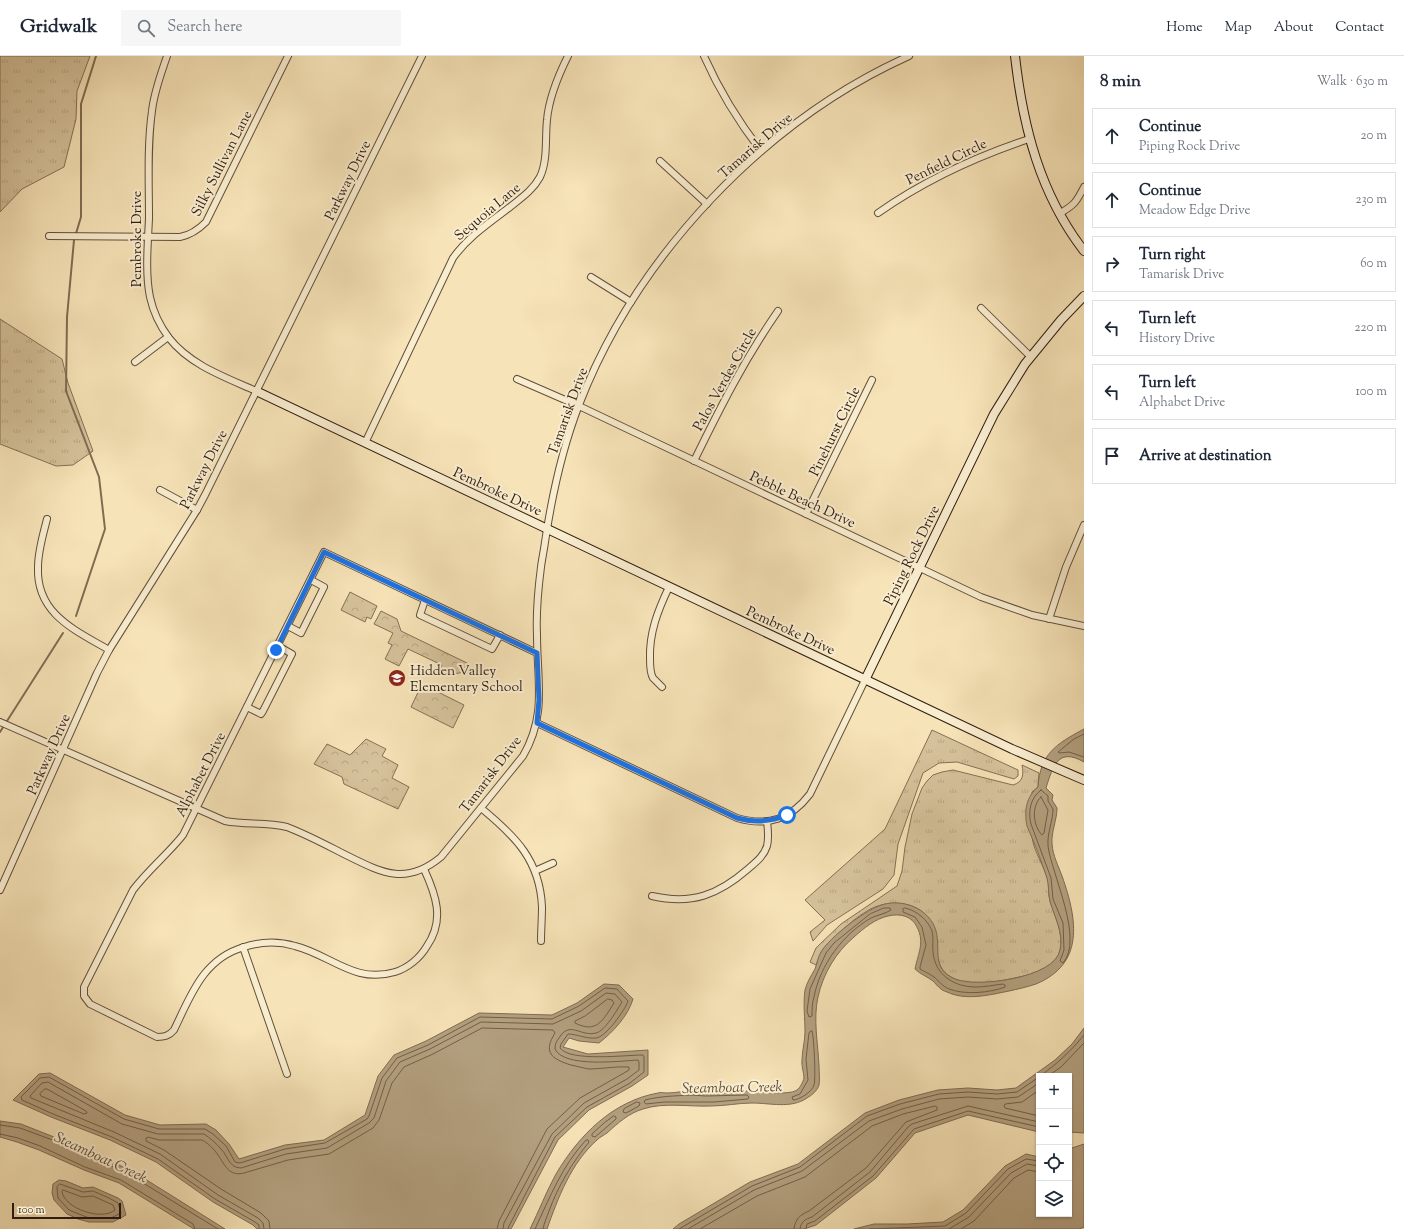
<!DOCTYPE html>
<html lang="en">
<head>
<meta charset="utf-8">
<style>
  :root { --surface:#fff; --page:#f6f6f7; --text:#1f2937; --muted:#747a83; --line:#e0e1e3 }
  body { margin:0; font-family:"Sorts Mill Goudy",serif; background:var(--page); color:var(--text) }
  .controls { position:absolute; right:12px; bottom:12px; display:grid; overflow:hidden; border-radius:0px; box-shadow:0 1px 3px #0004 }
  .controls button { width:36px; height:36px; display:grid; place-items:center; padding:0; border:0; border-bottom:1px solid var(--line); background:var(--surface); color:var(--text); font:20px sans-serif }
  .scale { position:absolute; left:12px; bottom:10px; width:109px; box-sizing:border-box; padding-left:4px; border:2px solid #311e11; border-top:0; font-size:11px; line-height:14px; white-space:nowrap; color:#311e11; -webkit-text-stroke:3px #f9edd0; paint-order:stroke }
  .stop { position:absolute; width:12px; height:12px; margin:-9px; border:3px solid #1a73e8; border-radius:50%; background:#fff }
  .stop.end { background:#1a73e8; border-color:#fff; box-shadow:0 1px 4px #0008 }
  .list { margin:0; padding:0; list-style:none }
  h2 { display:flex; justify-content:space-between; align-items:center; height:52px; margin:0; padding:0 16px; font-size:17px }
  h2 small { font-size:13px; font-weight:400; color:var(--muted) }
  .list li { display:grid; grid-template-columns:26px 1fr auto; gap:12px; align-items:center; box-sizing:border-box; height:56px; margin:0 8px 8px; padding:0 8px; border:1px solid var(--line); border-radius:0px }
  .list b { display:block; font-size:15px; white-space:nowrap }
  .list p { margin:0; font-size:13px; white-space:nowrap; color:var(--muted) }
  .list em { font-size:13px; font-style:normal; color:var(--muted) }
  .icon { flex:none; width:22px; height:22px; fill:none; stroke:currentColor; stroke-width:2; stroke-linecap:round; stroke-linejoin:round }
  .map { position:relative; flex:none; width:1084px; height:1173px; overflow:hidden }
  header { display:flex; align-items:center; gap:24px; box-sizing:border-box; height:56px; padding:0 20px; background:var(--surface); border-bottom:1px solid var(--line) }
  header strong { font-size:19px }
  nav { display:flex; gap:22px; margin-inline-start:auto; font-size:14px }
  .search { width:280px; height:36px; background:var(--page); display:flex; align-items:center; gap:10px; box-sizing:border-box; padding:0 14px; border-radius:0px; color:var(--muted); font-size:15px }
  main { display:flex }
  aside { flex:1; background:var(--surface) }
  .map>svg:first-child { display:block }
</style>
</head>
<body>
<header>
<strong>Gridwalk</strong>
<div class="search"><svg class="icon" aria-label="search" viewBox="0 0 24 24"><circle cx="10" cy="10" r="6"/><path d="M15 15l6 6"/></svg>Search here</div>
<nav><a>Home</a><a>Map</a><a>About</a><a>Contact</a></nav>
</header>
<main>
<div class="map">
<svg width="1084" height="1173" viewBox="0 0 1084 1173">
  <defs>
    <pattern id="grass-tufts" width="24" height="20" patternUnits="userSpaceOnUse"><rect width="24" height="20" fill="#d5c29b"/><path d="M3 7l-1-3M5 7V3M7 7l1-3M15 17l-1-3M17 17v-4M19 17l1-3" fill="none" stroke="#b7a684"/></pattern>
    <pattern id="park-crowns" width="20" height="18" patternUnits="userSpaceOnUse"><rect width="20" height="18" fill="#d5c29b"/><path d="M2 6a3 3 0 1 1 6 0M12 15a3 3 0 1 1 6 0" fill="none" stroke="#b7a684"/></pattern>
  </defs>
  <rect width="100%" height="100%" fill="#f6e3b7"/>
  <filter id="stains"><feTurbulence type="fractalNoise" baseFrequency=".005" numOctaves="4"/><feColorMatrix values="0 0 0 0 .2 0 0 0 0 .09 0 0 0 0 .02 0 0 0 .5 -.17"/></filter>
  <radialGradient id="worn" r=".72"><stop offset=".6" stop-color="#630" stop-opacity="0"/><stop offset="1" stop-color="#630" stop-opacity=".3"/></radialGradient>
  <g fill="url(#grass-tufts)" stroke="#837056">
    <polygon points="0,0 90,0 77,35 76,63 64,111 22,133 0,156"/>
    <polygon points="0,263 62,303 68,327 93,395 73,409 56,410 0,388"/>
    <polygon points="932,674 1018,714 1018,720 1014,723 957,706 939,707 923,717 898,788 894,819 883,833 827,869 813,885 810,876 825,864 805,844 885,773"/>
    <path d="M1022,709L1039,717L1038,731L1032,736C1032,751 1031,767 1032,781C1034,796 1044,810 1048,824C1049,831 1048,838 1050,845C1055,861 1064,877 1060,895C1057,908 1040,916 1028,919C1006,924 968,934 948,919C930,906 942,881 930,864C917,844 886,843 867,855C858,860 849,868 841,875C835,881 827,887 822,895C820,899 818,904 816,909L810,906L816,892L841,868L897,830L902,815L905,791L912,758L922,732L927,725L933,719L942,716L953,714L1013,729C1023,726 1024,719 1022,709Z"/>
  </g>
  <g fill="url(#park-crowns)" stroke="#837056">
    <polygon points="350,536 377,550 371,563 367,561 365,566 341,554"/>
    <path d="M381,555L397,563L401,575L467,607L466,615C457,618 448,620 440,614L442,609L408,593L399,610L385,603L392,589L388,587L393,577L374,568Z"/>
    <polygon points="422,628 464,649 453,672 411,651"/>
    <polygon points="366,683 386,693 382,700 398,709 392,722 409,731 398,753 344,728 342,721 314,708 327,688 350,699"/>
  </g>
  <g fill="#b3a07f" stroke="#7f6c53">
    <path d="M1084,673V706C1058,691 1053,710 1046,732L1053,739L1052,744L1057,752C1057,764 1051,776 1052,788C1053,800 1058,809 1062,820C1078,865 1084,908 1036,928C1027,931 1018,933 1009,935C989,939 966,945 947,936C940,934 937,929 933,925C928,921 920,918 915,913C918,898 925,886 917,871C912,860 900,857 888,860C875,863 864,872 854,881C836,896 823,918 818,941C813,963 818,987 819,1010C819,1015 820,1023 819,1029C817,1035 812,1039 807,1042C791,1053 770,1047 752,1047C738,1047 725,1050 711,1050C690,1051 664,1046 643,1053C629,1057 618,1067 607,1077C604,1079 600,1081 597,1084C571,1107 558,1142 547,1173H530C539,1155 546,1136 556,1118C579,1079 613,1045 658,1037C661,1036 664,1037 667,1037C675,1037 683,1035 691,1035C695,1035 700,1036 704,1036C718,1037 732,1035 746,1035C758,1035 788,1040 797,1034C800,1032 803,1026 804,1022C804,1016 801,1010 802,1004C802,995 805,985 805,976C805,962 803,949 805,934C807,926 811,920 815,913C817,908 818,901 821,896C830,881 863,856 879,850C900,841 930,852 936,875C941,894 931,913 955,923C977,932 1055,922 1060,894C1064,876 1054,861 1050,845C1048,837 1049,829 1047,822C1041,804 1034,786 1027,770C1024,755 1026,741 1038,731C1040,698 1056,688 1084,673Z"/>
    <path d="M604,928L619,929L633,943C628,960 613,976 599,987L579,985L569,982L563,991L588,998L648,994V1019L632,1030L589,1054L558,1084L511,1173H257L253,1169L213,1146L156,1106L110,1084L51,1061L13,1044L39,1018L50,1017L125,1059L160,1069L206,1068L216,1074L229,1088L239,1103L285,1089L324,1084L365,1059L378,1020L394,999L426,985L479,957L552,959L577,947Z"/>
    <polygon points="1084,972 1084,1077 1069,1076 1069,1020 1039,1020 1039,1076 968,1059 915,1077 876,1122 816,1169 804,1173 673,1173 679,1168 750,1126 798,1108 865,1057 899,1044 938,1034 968,1032 997,1034 1016,1032 1055,1004 1072,988"/>
    <polygon points="0,1065 21,1068 59,1083 101,1100 137,1118 225,1173 194,1173 119,1127 84,1114 39,1094 17,1086 0,1081"/>
    <polygon points="1084,1088 1084,1171 1079,1173 854,1173 874,1168 907,1168 943,1166 963,1154 1005,1110 1026,1098 1039,1101 1039,1158 1069,1158 1069,1093"/>
    <polygon points="59,1124 66,1125 83,1132 93,1131 118,1142 122,1145 126,1159 113,1166 89,1166 78,1163 67,1158 54,1144 52,1137 53,1128"/>
  </g>
  <g fill="none" stroke-linecap="round" stroke-linejoin="round">
    <g stroke="#725f48" stroke-width="1">
      <polyline points="1084,678 1074,683 1058,696 1060,697 1069,696 1084,701"/>
      <path d="M1041,734L1048,740V745L1053,753C1053,765 1047,777 1048,790C1052,819 1084,883 1063,907L1060,905L1064,894L1063,867L1053,843L1051,822L1031,768C1028,756 1030,742 1041,734Z"/>
      <path d="M1041,741L1048,754L1044,777L1042,779C1033,770 1031,750 1041,741Z"/>
      <path d="M884,852H890L891,854C885,858 877,859 871,862C843,878 820,909 814,941C812,947 812,954 812,960L809,961L807,955L810,933L826,897L834,887L860,866L870,858Z"/>
      <path d="M905,852C916,854 928,864 932,875C934,882 932,889 933,896C935,919 954,931 976,931C985,931 994,929 1003,928L1005,929V931C989,937 965,939 949,933C942,930 939,925 934,921C930,918 925,916 920,913V911L926,889L922,871L915,861L903,856V853Z"/>
      <path d="M608,943L612,944L614,947C603,964 597,978 575,967V965L585,960Z"/>
      <path d="M812,975C814,981 816,1022 814,1029C812,1036 799,1044 793,1044L792,1041L800,1038L808,1024L806,1003L809,977Z"/>
      <path d="M1040,1020C1057,1008 1071,995 1084,979"/>
      <polyline points="1048,1020 1061,1011 1084,987"/>
      <polygon points="45,1033 47,1033 86,1055 87,1057 84,1058 41,1040 40,1038"/>
      <polyline points="1039,1034 1022,1046 1005,1048 1004,1050 1005,1052 1039,1060"/>
      <path d="M691,1039L706,1040L747,1039L749,1041L748,1043L714,1046H664L646,1048L644,1046L645,1044C661,1040 675,1040 691,1039Z"/>
      <polygon points="637,1046 640,1047 639,1050 626,1057 623,1056 624,1053"/>
      <polygon points="614,1060 616,1061 616,1063 595,1081 592,1080 592,1078 604,1067"/>
      <polyline points="0,1069 20,1072 58,1086 99,1104 135,1122 218,1173"/>
      <polyline points="0,1078 18,1082 40,1090 85,1111 121,1124 193,1168 195,1173"/>
      <polygon points="60,1128 83,1136 93,1135 109,1142 118,1147 121,1157 111,1162 89,1162 69,1154 58,1142 57,1131"/>
      <path d="M63,1134L82,1141L93,1140L113,1149L115,1154C102,1165 65,1153 62,1136Z"/>
      <path d="M259,1173V1169L255,1166L215,1143L158,1103L112,1081L53,1058L22,1044L21,1041L40,1022L49,1021L124,1063L159,1073H205L213,1078L226,1090L235,1106L240,1107L285,1093L325,1087L367,1063L369,1060L382,1022L397,1002L428,989L480,961L552,963L579,950L605,932L617,933L628,945C625,954 606,981 596,982C586,983 577,978 568,978L561,988L560,992C570,1006 626,999 643,999L644,1001V1016L630,1027L587,1051L555,1081L509,1170L508,1173"/>
      <path d="M264,1173L263,1167L258,1162L218,1139L160,1098L114,1076L31,1042L30,1040L42,1027L48,1026L122,1068L158,1078H204C210,1082 216,1087 221,1093C228,1100 229,1112 241,1112L286,1098L327,1092L369,1067L374,1062L386,1025L400,1006L430,993L481,966L553,968L581,955L606,937L615,938L622,946C617,954 605,975 596,977C580,981 570,964 559,982C556,986 555,988 555,993C564,1012 620,1005 638,1004L639,1006V1014L627,1023L584,1047L552,1078L504,1167L503,1173"/>
      <path d="M270,1173L269,1165L261,1157L221,1133L164,1094L146,1085V1082L148,1081L159,1084H202C208,1087 214,1093 218,1099C225,1109 229,1121 244,1117L288,1104L329,1098L373,1072L379,1064L392,1027L404,1011L433,998L482,972L553,974L555,977C543,996 551,1003 571,1009C576,1010 583,1012 589,1013C602,1013 616,1010 629,1011V1014L624,1017L580,1042L547,1073L499,1165L497,1173"/>
      <path d="M535,1173C550,1141 562,1110 586,1084H588L589,1086C572,1107 558,1130 549,1155C547,1161 544,1167 543,1173"/>
      <polyline points="679,1173 752,1130 800,1111 867,1060 900,1048 939,1038 968,1036 997,1038 1017,1036 1039,1021"/>
      <polyline points="688,1173 754,1134 802,1115 869,1065 902,1053 939,1043 968,1041 997,1043 1018,1041 1039,1027"/>
      <path d="M700,1173L757,1140L805,1121L872,1070L903,1058L935,1050L937,1051V1054L906,1066L866,1112L809,1155C800,1159 795,1163 794,1173"/>
      <path d="M800,1173C801,1165 806,1163 812,1161L870,1116L908,1071L912,1068L968,1050L1039,1066"/>
      <polyline points="806,1173 807,1168 815,1165 873,1120 914,1073 968,1055 1039,1071"/>
      <polyline points="870,1173 945,1170 966,1157 1008,1113 1026,1103 1039,1105"/>
      <polyline points="949,1173 969,1161 1011,1117 1027,1108 1039,1110"/>
      <polyline points="961,1173 974,1165 1014,1122 1028,1114 1039,1116"/>
    </g>
    <g stroke="#7f6c53" stroke-width="2">
      <polyline points="76,560 105,473 99,421 66,335 67,261 74,184 81,161 81,48 96,0"/>
      <polyline points="0,676 63,577"/>
    </g>
    <g stroke="#624f3a" stroke-width="8">
      <g id="street">
        <path d="M167,0C161,18 154,36 152,55C147,90 149,127 149,162C148,186 145,217 150,241C153,255 160,270 169,282C190,309 225,321 256,335"/>
        <path d="M704,0C719,34 738,65 761,95"/>
        <polyline points="660,105 707,148"/>
        <path d="M878,157C925,124 975,101 1029,83"/>
        <path d="M1059,158C1074,149 1076,147 1084,131"/>
        <path d="M49,180L180,181C191,179 198,174 206,166L288,0"/>
        <polyline points="591,221 631,246"/>
        <polyline points="981,252 1031,301"/>
        <polyline points="135,306 168,281"/>
        <polyline points="517,323 579,350 981,541 1032,559 1084,570"/>
        <path d="M365,387L453,202C468,181 489,167 510,151C521,142 533,134 540,121C548,104 545,82 547,64C549,41 558,20 568,0"/>
        <path d="M694,405C720,352 744,304 778,255"/>
        <polyline points="160,434 197,454"/>
        <polyline points="806,458 872,324"/>
        <path d="M47,463C43,479 38,495 38,511C36,558 75,574 109,594"/>
        <polyline points="425,544 420,559 492,593 500,579"/>
        <polyline points="1049,563 1066,511 1084,469"/>
        <polyline points="288,570 301,577 324,531 311,524"/>
        <path d="M662,631C659,628 656,625 653,622C650,617 650,609 650,603C649,577 658,554 669,531"/>
        <polyline points="247,651 261,658 263,655 292,598 278,590"/>
        <path d="M0,666L225,765C245,769 266,766 287,771C308,779 328,790 348,800C384,818 407,829 441,801L523,700C547,659 537,625 537,579C536,557 538,534 541,511C542,503 544,494 545,486C552,439 562,393 579,349C636,201 764,65 909,0"/>
        <path d="M537,667L737,762C768,771 791,763 810,738L865,624"/>
        <path d="M481,752C515,780 540,804 542,851C542,862 541,874 541,885"/>
        <path d="M424,813C436,839 445,864 427,890C420,902 408,912 395,916C354,928 331,899 295,890C278,885 260,886 244,891C203,903 191,939 174,974C169,980 164,981 157,981L90,948L84,940V931L133,834C148,814 168,798 183,779L324,496L537,597"/>
        <polyline points="535,815 553,807"/>
        <polyline points="0,834 97,617 109,594 197,454 205,439 422,0"/>
        <path d="M652,840C692,849 718,839 748,813C756,806 764,800 767,790C769,782 768,773 767,765"/>
        <polyline points="243,891 287,1018"/>
      </g>
    </g>
    <g stroke="#311e11" stroke-width="10">
      <g id="secondary">
        <path d="M1015,0C1023,71 1040,138 1084,195"/>
        <polyline points="256,335 1012,693 1084,724"/>
        <polyline points="865,624 994,358 1025,308 1061,264 1084,240"/>
      </g>
    </g>
    <use href="#street" stroke="#f9edd0" stroke-width="6"/>
    <use href="#secondary" stroke="#f9edd0" stroke-width="8"/>
  </g>
  <g fill="none" stroke-linecap="round" stroke-linejoin="round">
    <path stroke="#1a73e8" stroke-width="5" d="M276,594L324,496L537,597L539,644L537,667L737,762C755,767 770,766 787,759"/>
  </g>
  <defs>
    <g id="school-disc" transform="scale(0.9)"><circle r="9.5" fill="#8f2418" stroke="#f9edd0"/><path d="M0-5L7-2L0 1L-7-2ZM-4 1L0 2.5L4 1V4Q0 6-4 4Z" fill="#fff"/></g>
  </defs>
  <g fill-rule="evenodd">
    <use href="#school-disc" x="397" y="622"/>
  </g>
  <g text-anchor="middle" stroke-width="4" stroke-linejoin="round" paint-order="stroke">
    <g font-size="14" fill="#311e11" stroke="#f9edd0">
      <text transform="translate(755 89) rotate(-41)" y="5">Tamarisk Drive</text>
      <text transform="translate(946 105) rotate(-26)" y="5">Penfield Circle</text>
      <text transform="translate(221 107) rotate(-63)" y="5">Silky Sullivan Lane</text>
      <text transform="translate(347 124) rotate(-64)" y="5">Parkway Drive</text>
      <text transform="translate(487 155) rotate(-40)" y="5">Sequoia Lane</text>
      <text transform="translate(136 183) rotate(-90)" y="5">Pembroke Drive</text>
      <text transform="translate(724 323) rotate(-61)" y="5">Palos Verdes Circle</text>
      <text transform="translate(567 355) rotate(-70)" y="5">Tamarisk Drive</text>
      <text transform="translate(834 375) rotate(-64)" y="5">Pinehurst Circle</text>
      <text transform="translate(203 413) rotate(-63)" y="5">Parkway Drive</text>
      <text transform="translate(498 435) rotate(25)" y="5">Pembroke Drive</text>
      <text transform="translate(803 443) rotate(25)" y="5">Pebble Beach Drive</text>
      <text transform="translate(911 499) rotate(-64)" y="5">Piping Rock Drive</text>
      <text transform="translate(791 574) rotate(25)" y="5">Pembroke Drive</text>
      <text transform="translate(48 698) rotate(-66)" y="5">Parkway Drive</text>
      <text transform="translate(200 718) rotate(-63)" y="5">Alphabet Drive</text>
      <text transform="translate(490 718) rotate(-53)" y="5">Tamarisk Drive</text>
    </g>
    <g font-size="14" fill="#311e11" stroke="#f9edd0" text-anchor="start">
      <text x="410" y="619">Hidden Valley<tspan x="410" dy="16">Elementary School</tspan></text>
    </g>
    <g font-size="15" font-style="italic" fill="#5e4c38" stroke="#f9edd0">
      <text transform="translate(732 1031) rotate(-1)" y="5">Steamboat Creek</text>
      <text transform="translate(101 1101) rotate(25)" y="5">Steamboat Creek</text>
    </g>
  </g>
  <rect width="100%" height="100%" filter="url(#stains)"/>
  <rect width="100%" height="100%" fill="url(#worn)"/>
</svg>
<div class="controls">
<button>+</button>
<button>−</button>
<button><svg class="icon" aria-label="locate" viewBox="0 0 24 24"><circle cx="12" cy="12" r="6"/><path d="M12 2v4M12 18v4M2 12h4M18 12h4"/></svg></button>
<button><svg class="icon" aria-label="layers" viewBox="0 0 24 24"><path d="M12 4l9 5-9 5-9-5zM3 14l9 5 9-5"/></svg></button>
</div>
<div class="scale">100 m</div>
<div class="stop" style="left:787px;top:759px"></div>
<div class="stop end" style="left:276px;top:594px"></div>
</div>
<aside>
<h2>8 min<small>Walk · 630 m</small></h2>
<ul class="list">
<li><svg class="icon" aria-label="ahead" viewBox="0 0 24 24"><path d="M12 20V5M6 11l6-6 6 6"/></svg><div><b>Continue</b><p>Piping Rock Drive</p></div><em>20 m</em></li>
<li><svg class="icon" aria-label="ahead" viewBox="0 0 24 24"><path d="M12 20V5M6 11l6-6 6 6"/></svg><div><b>Continue</b><p>Meadow Edge Drive</p></div><em>230 m</em></li>
<li><svg class="icon" aria-label="right" viewBox="0 0 24 24"><path d="M7 20v-9h11M14 6l5 5-5 5"/></svg><div><b>Turn right</b><p>Tamarisk Drive</p></div><em>60 m</em></li>
<li><svg class="icon" aria-label="left" viewBox="0 0 24 24"><path d="M17 20v-9H6M10 6l-5 5 5 5"/></svg><div><b>Turn left</b><p>History Drive</p></div><em>220 m</em></li>
<li><svg class="icon" aria-label="left" viewBox="0 0 24 24"><path d="M17 20v-9H6M10 6l-5 5 5 5"/></svg><div><b>Turn left</b><p>Alphabet Drive</p></div><em>100 m</em></li>
<li><svg class="icon" aria-label="arrive" viewBox="0 0 24 24"><path d="M6 21V4h12l-3 4 3 4H6"/></svg><div><b>Arrive at destination</b></div></li>
</ul>
</aside>
</main>
</body>
</html>
